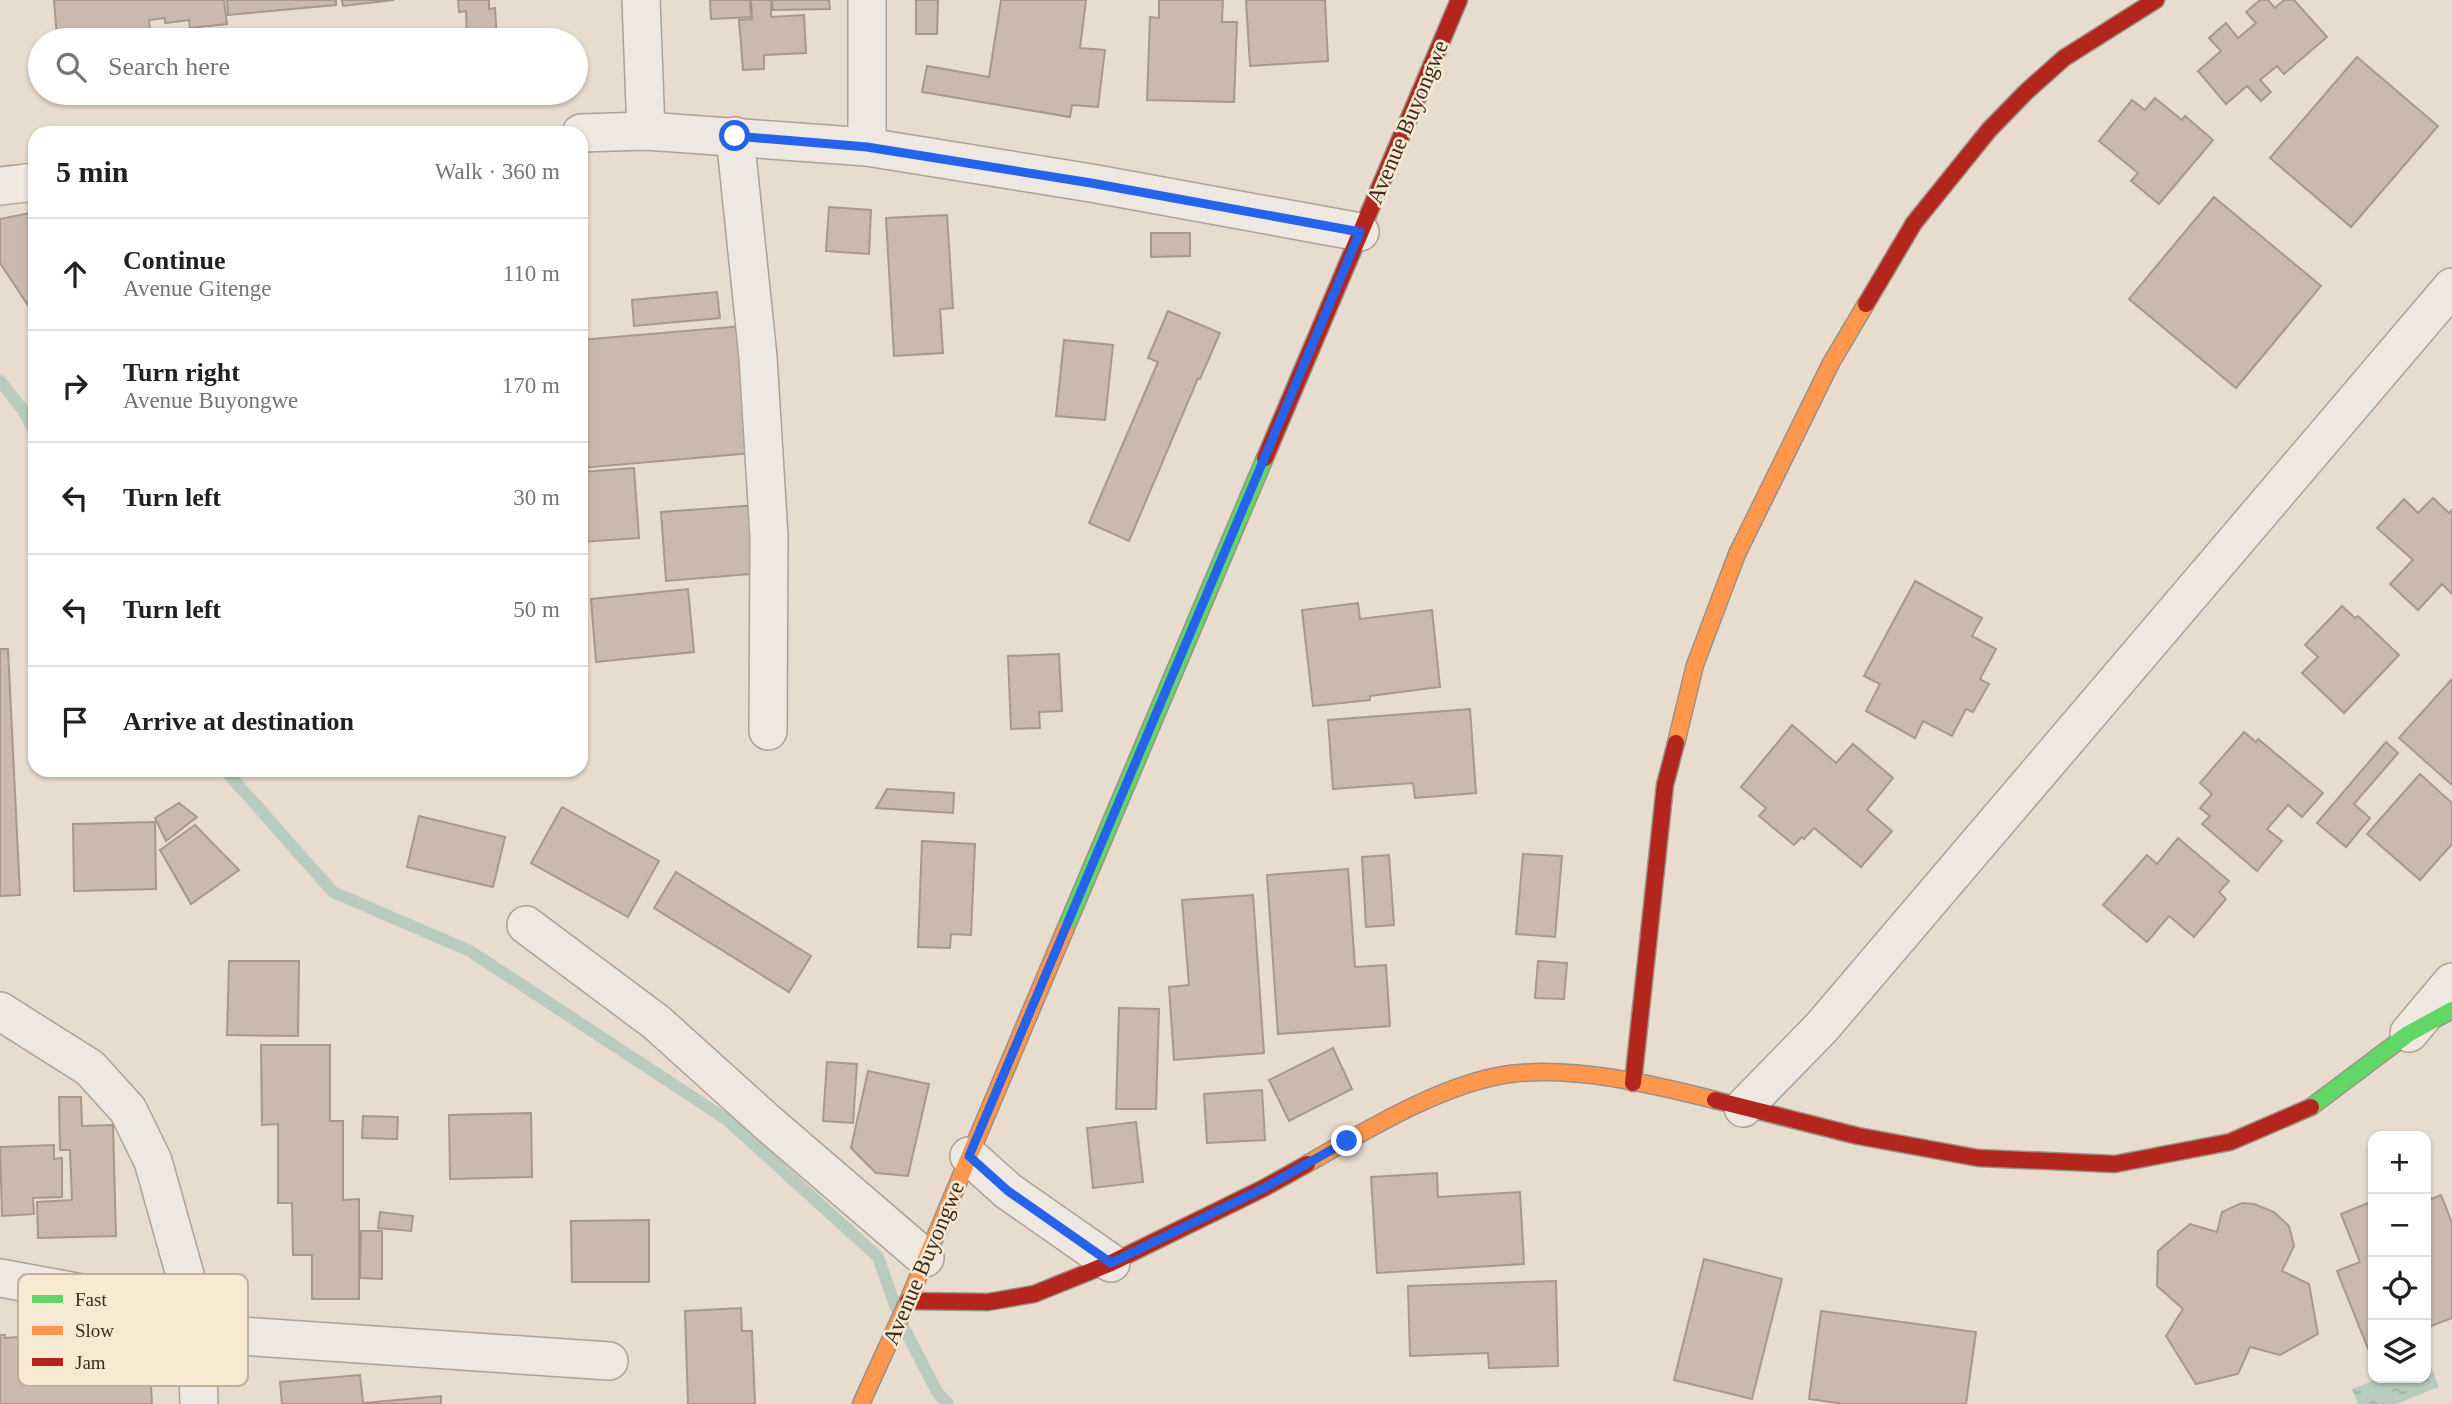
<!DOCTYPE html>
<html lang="en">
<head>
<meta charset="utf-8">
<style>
  :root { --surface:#fff; --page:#f6f6f6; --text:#202124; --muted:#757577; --line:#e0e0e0 }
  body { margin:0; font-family:"Times New Roman",serif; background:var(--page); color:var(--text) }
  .controls { position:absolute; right:21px; bottom:21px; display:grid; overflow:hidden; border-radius:14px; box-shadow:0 2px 5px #0004 }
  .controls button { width:63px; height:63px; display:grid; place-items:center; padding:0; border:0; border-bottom:2px solid var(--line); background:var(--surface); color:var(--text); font:35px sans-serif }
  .stop { position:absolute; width:21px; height:21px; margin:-16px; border:5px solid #2563eb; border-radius:50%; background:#fff }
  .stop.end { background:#2563eb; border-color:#fff; box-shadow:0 2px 7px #0008 }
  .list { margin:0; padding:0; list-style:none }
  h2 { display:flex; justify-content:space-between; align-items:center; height:91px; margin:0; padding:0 28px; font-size:30px }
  h2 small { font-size:23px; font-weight:400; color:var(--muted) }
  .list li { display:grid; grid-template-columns:46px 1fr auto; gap:21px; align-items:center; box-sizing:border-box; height:112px; padding:0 28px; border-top:2px solid var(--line) }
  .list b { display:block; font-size:26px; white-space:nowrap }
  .list p { margin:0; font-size:23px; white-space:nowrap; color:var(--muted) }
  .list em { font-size:23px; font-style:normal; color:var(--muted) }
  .icon { flex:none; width:38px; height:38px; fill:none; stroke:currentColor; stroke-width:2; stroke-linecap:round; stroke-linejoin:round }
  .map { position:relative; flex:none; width:2452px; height:1404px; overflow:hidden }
  .search { position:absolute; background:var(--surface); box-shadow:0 2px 5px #0004; left:28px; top:28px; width:560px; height:77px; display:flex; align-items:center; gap:18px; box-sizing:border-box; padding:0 24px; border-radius:38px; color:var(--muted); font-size:26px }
  .panel { position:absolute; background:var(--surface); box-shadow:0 2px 5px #0004; left:28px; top:126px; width:560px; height:651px; border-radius:21px }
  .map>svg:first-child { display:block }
</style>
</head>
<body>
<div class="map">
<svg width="2452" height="1404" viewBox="0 0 2452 1404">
  <defs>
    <pattern id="water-ripples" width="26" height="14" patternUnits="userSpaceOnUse" patternTransform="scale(1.75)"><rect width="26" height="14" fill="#b9cbbe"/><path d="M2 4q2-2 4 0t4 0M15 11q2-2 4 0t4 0" fill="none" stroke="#a0aea3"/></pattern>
  </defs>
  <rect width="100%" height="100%" fill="#e8dcce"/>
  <polygon fill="url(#water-ripples)" points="2428,1359 2439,1387 2396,1404 2358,1404 2352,1389 2380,1378 2426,1378 2426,1360"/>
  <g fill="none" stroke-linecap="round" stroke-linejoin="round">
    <g stroke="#b9cbbe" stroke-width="12">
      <polyline points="0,381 23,410 35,433"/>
      <polyline points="225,770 333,892 470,951 726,1119 878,1257 896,1308"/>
      <polyline points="904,1328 937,1392 948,1404"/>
    </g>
  </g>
  <g fill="#ccb9ae" stroke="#a8978d" stroke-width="2">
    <polygon points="54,0 224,0 227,24 190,28 189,20 165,23 165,18 149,20 150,30 57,39"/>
    <polygon points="227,0 336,0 336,5 228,15"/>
    <polygon points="342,0 394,0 343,6"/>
    <polygon points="458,0 489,0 489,9 495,8 497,40 467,40 466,11 459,12"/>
    <polygon points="710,0 750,0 751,17 711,19"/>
    <polygon points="751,0 771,0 771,17 804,15 806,53 764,55 764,69 743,70 739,20 752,19"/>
    <polygon points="772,0 829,0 830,9 773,10"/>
    <polygon points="916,0 938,0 937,34 916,34"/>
    <polygon points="1001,0 1086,0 1080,48 1105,50 1098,107 1072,105 1070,117 922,92 927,66 989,77"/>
    <polygon points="1159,0 1223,0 1222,22 1237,22 1234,102 1147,100 1150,17 1159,18"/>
    <polygon points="1246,0 1325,0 1328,61 1250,66"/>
    <polygon points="2260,0 2268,0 2275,8 2284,0 2294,0 2327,37 2284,74 2277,66 2260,80 2271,92 2261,101 2247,86 2226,104 2198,71 2221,51 2209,38 2226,23 2238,38 2256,23 2246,12"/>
    <polygon points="2357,57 2438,126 2351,227 2270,158"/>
    <polygon points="2155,98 2182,120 2185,116 2213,140 2159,204 2131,181 2138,173 2099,141 2132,100 2145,110"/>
    <polygon points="581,190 587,190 584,328 581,328"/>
    <polygon points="2214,197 2321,286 2236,388 2129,299"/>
    <polygon points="829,207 871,210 869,254 826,251"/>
    <polygon points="35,212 35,316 0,263 0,219"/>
    <polygon points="947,215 953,308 940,309 943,353 894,356 886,218"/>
    <polygon points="1151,233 1190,233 1190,256 1151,257"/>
    <polygon points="717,292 720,318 634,326 632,300"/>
    <polygon points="1168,311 1220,333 1200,379 1198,378 1129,541 1089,523 1158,362 1148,358"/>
    <polygon points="742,326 752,453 581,468 581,340"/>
    <polygon points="1064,340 1113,345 1105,420 1056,416"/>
    <polygon points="634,468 639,538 581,542 581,472"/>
    <polygon points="2433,498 2449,513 2452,510 2452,594 2442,584 2418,610 2390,584 2413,560 2377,528 2404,499 2418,513"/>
    <polygon points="757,505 762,573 666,581 661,512"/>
    <polygon points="1915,581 1982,618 1972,636 1996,649 1980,679 1989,684 1973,712 1966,709 1952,736 1923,721 1915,738 1866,711 1880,684 1864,676"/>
    <polygon points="688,589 694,652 596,662 591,599"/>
    <polygon points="1358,603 1360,619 1432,610 1440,687 1370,696 1370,700 1313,706 1302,610"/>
    <polygon points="2342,606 2355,618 2358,616 2399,655 2344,713 2302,673 2318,657 2305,645"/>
    <polygon points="0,649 8,649 20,895 0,896"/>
    <polygon points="1059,654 1062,711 1039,712 1040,728 1011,729 1008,656"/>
    <polygon points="2452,679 2452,785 2399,738"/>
    <polygon points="1470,709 1476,793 1415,798 1413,783 1333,789 1328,720"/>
    <polygon points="1792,725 1836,763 1853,744 1893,778 1867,810 1892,831 1861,867 1814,828 1804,839 1802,837 1794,845 1759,816 1766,808 1741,787"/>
    <polygon points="2244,732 2256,742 2258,739 2323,793 2302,817 2288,805 2267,829 2282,841 2257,871 2202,824 2210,816 2200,808 2212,794 2200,783"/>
    <polygon points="2386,742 2398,753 2354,804 2370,818 2346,847 2317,823"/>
    <polygon points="380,770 446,770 380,776"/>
    <polygon points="2420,774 2452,803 2452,844 2420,880 2367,834"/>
    <polygon points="887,789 954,793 953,813 876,808"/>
    <polygon points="179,803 197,817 166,841 155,818"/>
    <polygon points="562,807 659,861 628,917 531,863"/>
    <polygon points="419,816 505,837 493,887 407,867"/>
    <polygon points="155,822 156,889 74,891 73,824"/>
    <polygon points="195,825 239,870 191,904 160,850"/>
    <polygon points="2178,838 2229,881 2219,892 2226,899 2194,937 2169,916 2147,942 2103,905 2147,855 2157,864"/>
    <polygon points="922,841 975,844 971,935 951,934 950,948 918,947"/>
    <polygon points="1523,854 1562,856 1555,937 1516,934"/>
    <polygon points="1389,855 1394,925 1366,927 1362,857"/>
    <polygon points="1348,869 1355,967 1386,965 1390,1026 1278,1034 1267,875"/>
    <polygon points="676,872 811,956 789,992 654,908"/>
    <polygon points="1253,895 1264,1053 1174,1060 1169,987 1189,985 1182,900"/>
    <polygon points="229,961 299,961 298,1036 227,1035"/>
    <polygon points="1538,961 1567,963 1564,999 1535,998"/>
    <polygon points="1119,1008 1159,1009 1156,1109 1116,1109"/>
    <polygon points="261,1045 330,1045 330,1121 343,1121 343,1200 359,1199 359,1299 312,1299 312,1255 293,1255 292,1203 278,1203 278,1124 262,1125"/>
    <polygon points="1333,1048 1352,1089 1289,1121 1269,1080"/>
    <polygon points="827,1062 857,1064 853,1123 823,1121"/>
    <polygon points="868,1071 929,1084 908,1176 876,1173 851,1148"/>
    <polygon points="1262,1090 1265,1140 1207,1143 1204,1094"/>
    <polygon points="59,1097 81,1097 82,1126 113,1125 116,1236 38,1238 37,1202 72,1200 70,1150 60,1150"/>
    <polygon points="531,1113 532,1177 450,1179 449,1115"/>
    <polygon points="363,1116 398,1117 397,1139 362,1138"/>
    <polygon points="1136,1122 1143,1182 1093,1188 1087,1128"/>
    <polygon points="54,1145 54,1159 62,1158 62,1197 33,1198 34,1214 2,1216 0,1147"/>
    <polygon points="1437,1173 1438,1197 1520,1192 1524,1264 1377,1273 1371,1177"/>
    <polygon points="2441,1195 2452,1223 2452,1318 2426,1328 2426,1201"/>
    <polygon points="2373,1201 2373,1349 2369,1351 2337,1271 2360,1262 2341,1214"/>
    <polygon points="2242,1203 2254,1204 2274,1212 2289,1226 2294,1246 2282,1271 2309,1284 2318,1334 2280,1355 2250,1347 2238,1374 2196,1384 2166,1336 2183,1309 2157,1286 2158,1251 2190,1224 2217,1232 2222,1212"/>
    <polygon points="380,1212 413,1216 411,1231 378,1228"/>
    <polygon points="649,1220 649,1282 572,1282 571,1221"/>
    <polygon points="361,1231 382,1231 382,1279 360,1278"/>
    <polygon points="1704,1259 1782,1279 1752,1399 1674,1380"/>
    <polygon points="1556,1281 1558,1366 1489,1368 1488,1353 1410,1356 1408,1286"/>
    <polygon points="741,1308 742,1331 752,1331 755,1404 688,1404 685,1311"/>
    <polygon points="1821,1311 1976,1332 1966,1404 1844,1404 1809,1399"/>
    <polygon points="63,1334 64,1355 149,1350 152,1404 0,1404 0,1335 5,1335 5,1338"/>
    <polygon points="360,1375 363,1403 441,1396 441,1404 282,1404 280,1382"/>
  </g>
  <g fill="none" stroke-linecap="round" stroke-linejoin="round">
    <g stroke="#ada196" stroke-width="40">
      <g id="street">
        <polyline points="641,0 646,131"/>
        <polyline points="867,0 867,147"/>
        <polyline points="581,133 646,131 867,147 1091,183 1360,232"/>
        <polyline points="735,136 758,357 769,536 768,731"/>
        <polyline points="0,186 35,182"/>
        <polyline points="526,925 656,1022 768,1123 925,1258"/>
        <polyline points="0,1011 90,1068 128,1110 153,1161 196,1314 199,1404"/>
        <polyline points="2409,1033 2452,982"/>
        <polyline points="1743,1108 1822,1027 2452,287"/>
        <polyline points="969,1156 1008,1191 1111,1263"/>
        <polyline points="0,1278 196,1314"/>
        <polyline points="197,1333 609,1361"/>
      </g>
    </g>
    <g stroke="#9c9186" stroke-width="19">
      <g id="fast">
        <polyline points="1065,930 1265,458"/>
        <polyline points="2311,1107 2408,1034 2452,1010"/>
      </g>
    </g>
    <g stroke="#9c9186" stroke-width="19">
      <g id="slow">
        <polyline points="1676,743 1695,665 1737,554 1831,363 1866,304"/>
        <path d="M1307,1164C1365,1131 1443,1083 1510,1074C1575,1066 1652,1084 1715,1100"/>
        <polyline points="861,1404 908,1301 1065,930"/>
      </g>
    </g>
    <g stroke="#9c9186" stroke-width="19">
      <g id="jam">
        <polyline points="1866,304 1914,223 1989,130 2026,92 2064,58 2156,0"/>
        <polyline points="1265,458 1459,0"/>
        <polyline points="1633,1083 1665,785 1676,743"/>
        <polyline points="1715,1100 1858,1136 1978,1158 2115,1164 2230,1142 2311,1107"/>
        <polyline points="908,1301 988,1302 1034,1294 1111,1263 1264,1188 1307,1164"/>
      </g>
    </g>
    <use href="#street" stroke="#eee8e0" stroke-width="37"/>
    <use href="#fast" stroke="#63d668" stroke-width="16"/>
    <use href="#slow" stroke="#ff974d" stroke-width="16"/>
    <use href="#jam" stroke="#b3261e" stroke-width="16"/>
  </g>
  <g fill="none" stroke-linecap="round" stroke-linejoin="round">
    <polyline stroke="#2563eb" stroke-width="9" points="735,136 867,147 1091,183 1360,232 969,1156 1008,1191 1111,1263 1264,1188 1347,1141"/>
  </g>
  <g text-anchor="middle" stroke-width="5" stroke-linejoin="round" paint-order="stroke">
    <g font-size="23" fill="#3c281d" stroke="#f8e9d3">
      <text transform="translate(1407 122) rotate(-67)" y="8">Avenue Buyongwe</text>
      <text transform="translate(923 1263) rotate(-67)" y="8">Avenue Buyongwe</text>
    </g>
  </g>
  <rect x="18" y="1274" width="230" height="112" rx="10" fill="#f8e9d3" stroke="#c0af9c" stroke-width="2"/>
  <rect x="32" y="1295" width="31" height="8" fill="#63d668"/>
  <rect x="32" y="1326" width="31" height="9" fill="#ff974d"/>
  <rect x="32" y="1358" width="31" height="8" fill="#b3261e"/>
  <g font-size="19" fill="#3c281d">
    <text x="75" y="1306">Fast</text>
    <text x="75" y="1337">Slow</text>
    <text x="75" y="1369">Jam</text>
  </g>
</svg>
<div class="controls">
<button>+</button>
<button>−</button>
<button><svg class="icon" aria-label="locate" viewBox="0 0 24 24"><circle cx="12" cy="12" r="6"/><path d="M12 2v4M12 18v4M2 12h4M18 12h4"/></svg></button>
<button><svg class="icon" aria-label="layers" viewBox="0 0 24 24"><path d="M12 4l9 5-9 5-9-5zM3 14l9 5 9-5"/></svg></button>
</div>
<div class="stop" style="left:735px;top:136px"></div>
<div class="stop end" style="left:1347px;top:1141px"></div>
<div class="search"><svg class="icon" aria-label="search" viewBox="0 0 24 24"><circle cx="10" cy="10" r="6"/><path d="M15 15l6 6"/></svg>Search here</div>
<section class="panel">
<h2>5 min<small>Walk · 360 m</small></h2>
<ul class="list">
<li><svg class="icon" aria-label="ahead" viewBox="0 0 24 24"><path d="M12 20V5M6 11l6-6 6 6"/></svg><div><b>Continue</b><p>Avenue Gitenge</p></div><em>110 m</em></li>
<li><svg class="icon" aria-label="right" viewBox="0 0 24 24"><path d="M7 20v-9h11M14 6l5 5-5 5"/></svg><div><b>Turn right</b><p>Avenue Buyongwe</p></div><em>170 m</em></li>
<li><svg class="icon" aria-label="left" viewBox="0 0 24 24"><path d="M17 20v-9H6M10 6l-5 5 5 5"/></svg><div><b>Turn left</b></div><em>30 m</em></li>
<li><svg class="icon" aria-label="left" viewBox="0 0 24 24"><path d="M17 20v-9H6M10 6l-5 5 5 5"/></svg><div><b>Turn left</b></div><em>50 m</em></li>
<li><svg class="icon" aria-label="arrive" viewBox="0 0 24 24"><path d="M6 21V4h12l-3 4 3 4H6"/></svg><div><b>Arrive at destination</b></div></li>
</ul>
</section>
</div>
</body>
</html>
